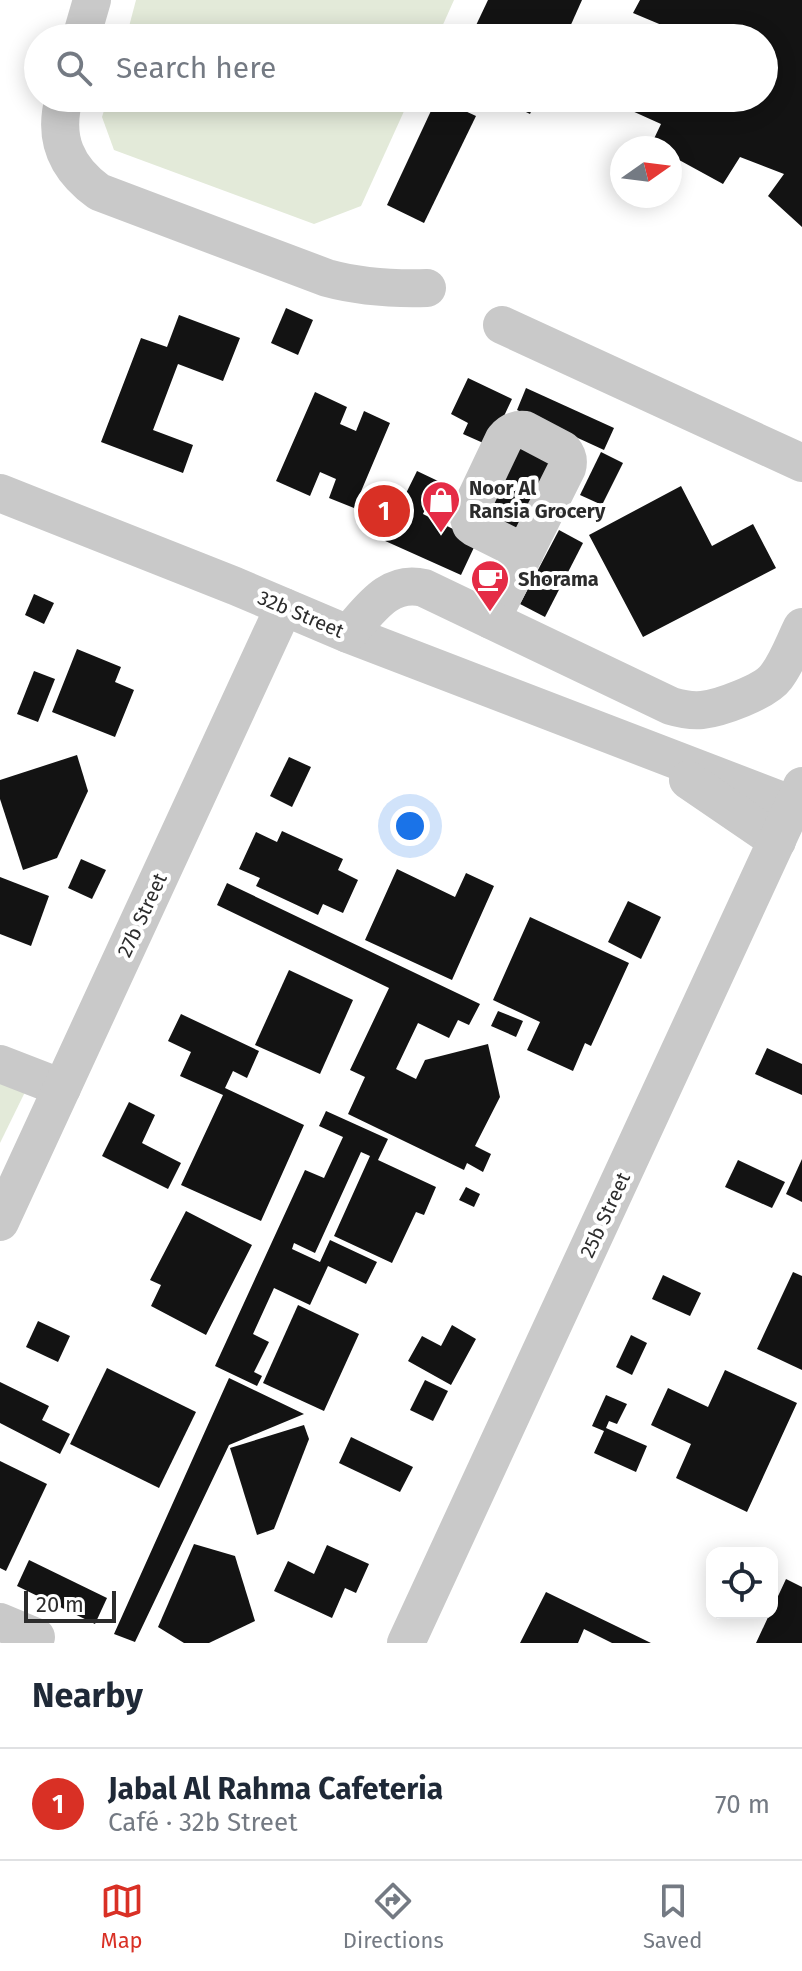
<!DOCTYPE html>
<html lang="en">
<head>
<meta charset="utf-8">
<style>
  :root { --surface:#fff; --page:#f6f6f7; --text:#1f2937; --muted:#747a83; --line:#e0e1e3; --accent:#d93025 }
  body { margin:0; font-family:"Fira Sans",sans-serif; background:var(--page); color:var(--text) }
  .controls { position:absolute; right:24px; bottom:24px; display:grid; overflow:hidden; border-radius:16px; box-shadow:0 4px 20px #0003 }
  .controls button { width:72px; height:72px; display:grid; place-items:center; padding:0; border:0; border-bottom:2px solid var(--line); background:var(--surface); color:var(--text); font:40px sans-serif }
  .compass { position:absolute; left:610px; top:136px; width:72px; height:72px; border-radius:50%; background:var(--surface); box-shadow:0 4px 20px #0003; rotate:76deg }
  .scale { position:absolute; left:24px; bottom:20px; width:92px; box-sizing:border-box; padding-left:8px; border:4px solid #2c2c2c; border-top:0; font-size:22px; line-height:28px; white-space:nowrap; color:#2c2c2c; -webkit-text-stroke:6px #fff; paint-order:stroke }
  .you { position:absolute; left:410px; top:826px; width:28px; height:28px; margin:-20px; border:6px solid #fff; border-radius:50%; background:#1a73e8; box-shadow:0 0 0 12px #1a73e833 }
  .badge { display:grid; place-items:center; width:52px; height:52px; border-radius:50%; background:var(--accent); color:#fff; font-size:26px; font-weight:700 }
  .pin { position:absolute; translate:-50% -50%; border:4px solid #fff; box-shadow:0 2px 8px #0006 }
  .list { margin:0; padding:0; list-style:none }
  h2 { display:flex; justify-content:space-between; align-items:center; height:104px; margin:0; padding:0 32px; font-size:34px }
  h2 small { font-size:26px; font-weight:400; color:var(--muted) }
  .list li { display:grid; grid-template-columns:52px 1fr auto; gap:24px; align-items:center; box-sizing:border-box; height:112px; padding:0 32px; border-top:2px solid var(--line) }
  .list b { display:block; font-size:30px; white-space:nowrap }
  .list p { margin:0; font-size:26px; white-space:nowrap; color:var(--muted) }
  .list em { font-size:26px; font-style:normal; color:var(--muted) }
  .icon { flex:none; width:44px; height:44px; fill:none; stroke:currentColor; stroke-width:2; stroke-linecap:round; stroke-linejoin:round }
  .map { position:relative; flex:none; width:802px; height:1643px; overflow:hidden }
  .search { position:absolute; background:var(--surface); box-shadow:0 4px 20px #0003; left:24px; right:24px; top:24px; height:88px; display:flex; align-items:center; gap:20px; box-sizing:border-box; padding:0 28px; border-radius:44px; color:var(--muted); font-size:30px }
  .sheet { height:216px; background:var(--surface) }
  nav { display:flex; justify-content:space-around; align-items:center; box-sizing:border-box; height:112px; border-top:2px solid var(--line); background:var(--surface); font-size:22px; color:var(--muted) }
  nav a { display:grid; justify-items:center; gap:4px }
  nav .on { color:var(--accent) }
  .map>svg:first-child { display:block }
</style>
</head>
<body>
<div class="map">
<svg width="802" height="1643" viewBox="0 0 802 1643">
  <rect width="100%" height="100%" fill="#fff"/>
  <g fill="#e3ead9">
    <polygon points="136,0 454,0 437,38 126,38"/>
    <polygon points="108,98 410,98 361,206 314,224 114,150 102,117"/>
    <polygon points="0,1079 26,1090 0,1143"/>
  </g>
  <g fill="#131313">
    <polygon points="488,0 582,0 565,38 470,38"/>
    <polygon points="640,0 802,0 802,227 768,196 784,174 740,157 723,184 670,155 670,148 657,148 651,145 661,124 610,101 612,98 764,98 764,38 681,38 683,34 633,13"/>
    <polygon points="437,98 476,116 424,223 387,205"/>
    <polygon points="497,98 537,98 530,114"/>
    <polygon points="286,308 313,320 298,355 271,343"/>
    <polygon points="179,315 240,338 223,381 178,364 153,430 193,445 183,473 101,442 141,338 167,347"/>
    <polygon points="468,378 512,399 490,446 463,434 468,423 451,414"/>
    <polygon points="526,388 614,428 604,450 517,410"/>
    <polygon points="315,392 347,407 340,424 356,431 364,411 390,423 354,508 329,498 336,479 320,472 310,496 276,481"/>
    <polygon points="516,442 557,461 524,533 483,514"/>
    <polygon points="601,452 623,463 602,505 580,495"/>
    <polygon points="417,471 438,481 423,514 477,541 461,575 383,540"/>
    <polygon points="681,486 712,546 753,524 776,568 643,637 589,535"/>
    <polygon points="559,530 583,543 545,617 520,604"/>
    <polygon points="34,594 54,603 44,624 25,615"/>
    <polygon points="77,649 121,667 115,682 134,690 115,737 52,712"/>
    <polygon points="34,671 55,679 38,722 17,714"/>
    <polygon points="77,755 88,791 57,858 23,870 0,799 0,780"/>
    <polygon points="289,757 311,767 292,807 270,796"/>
    <polygon points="282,831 343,859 338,870 358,880 343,913 323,904 318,915 256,886 260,878 239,869 256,832 277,842"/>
    <polygon points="81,859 106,870 92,899 68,888"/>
    <polygon points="397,869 455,897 466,873 494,886 452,980 365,940"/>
    <polygon points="0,877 49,896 31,946 0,934"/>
    <polygon points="227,883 480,1004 469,1025 458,1020 449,1038 418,1023 396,1069 416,1079 425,1060 488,1044 500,1097 475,1146 491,1154 483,1172 467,1163 464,1170 348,1114 365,1077 350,1070 389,988 217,905"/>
    <polygon points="628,901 661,917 641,959 608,942"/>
    <polygon points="530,917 629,963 591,1046 585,1043 573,1071 527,1050 540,1022 493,1000"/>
    <polygon points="289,970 353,1000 320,1074 255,1045"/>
    <polygon points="498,1011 523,1021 516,1037 491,1026"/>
    <polygon points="181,1014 259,1051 247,1078 233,1071 225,1088 304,1125 261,1221 181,1185 223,1095 180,1076 191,1052 168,1041"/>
    <polygon points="767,1048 802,1064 802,1095 755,1074"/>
    <polygon points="129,1102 155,1115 142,1143 181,1163 168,1189 102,1156"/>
    <polygon points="326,1111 388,1139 378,1160 436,1187 424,1215 416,1212 392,1263 334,1236 370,1156 361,1152 315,1253 294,1243 292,1249 320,1262 330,1240 377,1262 366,1284 328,1266 310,1305 274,1288 253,1334 269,1342 254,1372 262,1376 257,1386 215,1366 305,1170 324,1178 343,1137 319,1126"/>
    <polygon points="802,1159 802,1202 786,1194"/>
    <polygon points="738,1160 785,1182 772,1208 725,1187"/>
    <polygon points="466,1187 480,1194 474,1207 459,1200"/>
    <polygon points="186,1211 252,1245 206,1335 151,1306 161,1285 150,1280"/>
    <polygon points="793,1272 802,1276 802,1370 757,1349"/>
    <polygon points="663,1275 701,1293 690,1316 652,1299"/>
    <polygon points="298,1305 359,1334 324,1411 263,1383"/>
    <polygon points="38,1321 70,1336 58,1362 26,1347"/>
    <polygon points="452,1325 476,1339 451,1385 408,1361 422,1336 441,1346"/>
    <polygon points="631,1335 647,1343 632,1375 616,1367"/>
    <polygon points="107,1368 196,1412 159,1488 70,1444"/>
    <polygon points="725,1370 797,1403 747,1512 676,1478 691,1444 651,1425 668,1388 708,1407"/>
    <polygon points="229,1378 304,1414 229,1445 135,1642 114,1634"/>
    <polygon points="425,1380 448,1391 433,1421 410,1410"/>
    <polygon points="0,1382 49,1406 42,1420 70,1434 60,1454 0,1423"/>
    <polygon points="606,1395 627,1404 617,1424 609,1421 606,1428 647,1446 636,1472 594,1453 604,1431 592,1426"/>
    <polygon points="304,1425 309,1439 274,1529 257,1535 230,1448"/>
    <polygon points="351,1437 413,1467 400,1492 339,1463"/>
    <polygon points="0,1461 47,1484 6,1571 0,1568"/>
    <polygon points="194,1544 235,1556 255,1621 209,1643 184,1643 158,1627"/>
    <polygon points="327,1545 369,1564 356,1593 345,1588 332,1618 274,1591 288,1561 314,1574"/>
    <polygon points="29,1560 107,1598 95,1624 17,1586"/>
    <polygon points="786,1579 802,1587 802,1643 756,1643 770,1613 772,1613 772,1609"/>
    <polygon points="546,1592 651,1643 612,1643 584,1629 578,1643 520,1643"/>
  </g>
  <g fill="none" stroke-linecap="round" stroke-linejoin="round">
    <g stroke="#c9c9c9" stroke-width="38">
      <polyline points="81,38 92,0"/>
      <path d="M64,98C53,138 66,168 99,192L327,278C360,287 392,289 427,288"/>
      <polyline points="502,325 802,463"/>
      <polyline points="0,493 235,586 348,634 793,805"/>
      <path d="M491,620L567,468C569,461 568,456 563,450L525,430C516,429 510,432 504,439L468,515L471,525L475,528L525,553"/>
      <path d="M348,634C369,611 388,579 424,588L671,706C681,709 691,711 702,710C720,708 765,692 776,677C787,663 794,643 802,627"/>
      <polyline points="688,780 777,841"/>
      <polyline points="0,1064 62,1088"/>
      <polyline points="0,1222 284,607"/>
      <polyline points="0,1622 36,1637"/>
      <polyline points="406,1643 802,786"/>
    </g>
  </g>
  <defs>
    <g id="shop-pin" transform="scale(2)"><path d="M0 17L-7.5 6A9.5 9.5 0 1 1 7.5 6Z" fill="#e52c46" stroke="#fff"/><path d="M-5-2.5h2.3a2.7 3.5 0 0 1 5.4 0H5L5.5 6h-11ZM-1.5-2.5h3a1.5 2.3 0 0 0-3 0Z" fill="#fff"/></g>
    <g id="cafe-pin" transform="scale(2)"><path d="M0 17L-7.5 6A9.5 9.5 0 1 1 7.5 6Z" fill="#e52c46" stroke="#fff"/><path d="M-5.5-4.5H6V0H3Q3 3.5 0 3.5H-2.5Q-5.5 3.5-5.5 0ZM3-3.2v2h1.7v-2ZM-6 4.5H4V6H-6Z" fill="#fff"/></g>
  </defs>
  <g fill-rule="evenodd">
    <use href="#shop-pin" x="441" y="500"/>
    <use href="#cafe-pin" x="490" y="579"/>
  </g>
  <g text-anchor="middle" stroke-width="8" stroke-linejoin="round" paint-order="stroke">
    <g font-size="20" font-weight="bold" fill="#2c2c2c" stroke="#fff" text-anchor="start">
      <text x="469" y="495">Noor Al<tspan x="469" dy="23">Ransia Grocery</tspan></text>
      <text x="518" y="586">Shorama</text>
    </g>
    <g font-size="20" fill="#2c2c2c" stroke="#fff">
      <text transform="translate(301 614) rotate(23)" y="7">32b Street</text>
      <text transform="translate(142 915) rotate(-65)" y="7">27b Street</text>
      <text transform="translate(605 1215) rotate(-65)" y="7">25b Street</text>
    </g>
  </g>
</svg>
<div class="controls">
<button><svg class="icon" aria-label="locate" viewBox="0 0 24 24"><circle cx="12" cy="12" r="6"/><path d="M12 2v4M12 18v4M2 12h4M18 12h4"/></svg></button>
</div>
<svg class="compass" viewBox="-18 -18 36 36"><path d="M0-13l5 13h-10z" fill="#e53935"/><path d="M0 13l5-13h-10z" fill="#747a83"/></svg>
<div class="scale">20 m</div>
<div class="you"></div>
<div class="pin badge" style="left:384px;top:511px">1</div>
<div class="search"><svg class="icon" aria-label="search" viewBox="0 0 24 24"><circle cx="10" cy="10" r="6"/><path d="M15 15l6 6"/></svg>Search here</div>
</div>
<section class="sheet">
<h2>Nearby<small></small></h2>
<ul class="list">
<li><span class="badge">1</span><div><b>Jabal Al Rahma Cafeteria</b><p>Café · 32b Street</p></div><em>70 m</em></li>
</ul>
</section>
<nav>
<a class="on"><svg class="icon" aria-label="map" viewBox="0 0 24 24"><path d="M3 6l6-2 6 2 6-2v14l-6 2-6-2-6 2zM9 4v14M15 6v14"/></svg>Map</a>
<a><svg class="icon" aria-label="directions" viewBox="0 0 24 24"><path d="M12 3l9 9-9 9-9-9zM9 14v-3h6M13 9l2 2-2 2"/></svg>Directions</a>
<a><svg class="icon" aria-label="saved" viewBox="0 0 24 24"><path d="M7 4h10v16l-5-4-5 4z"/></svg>Saved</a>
</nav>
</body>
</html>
